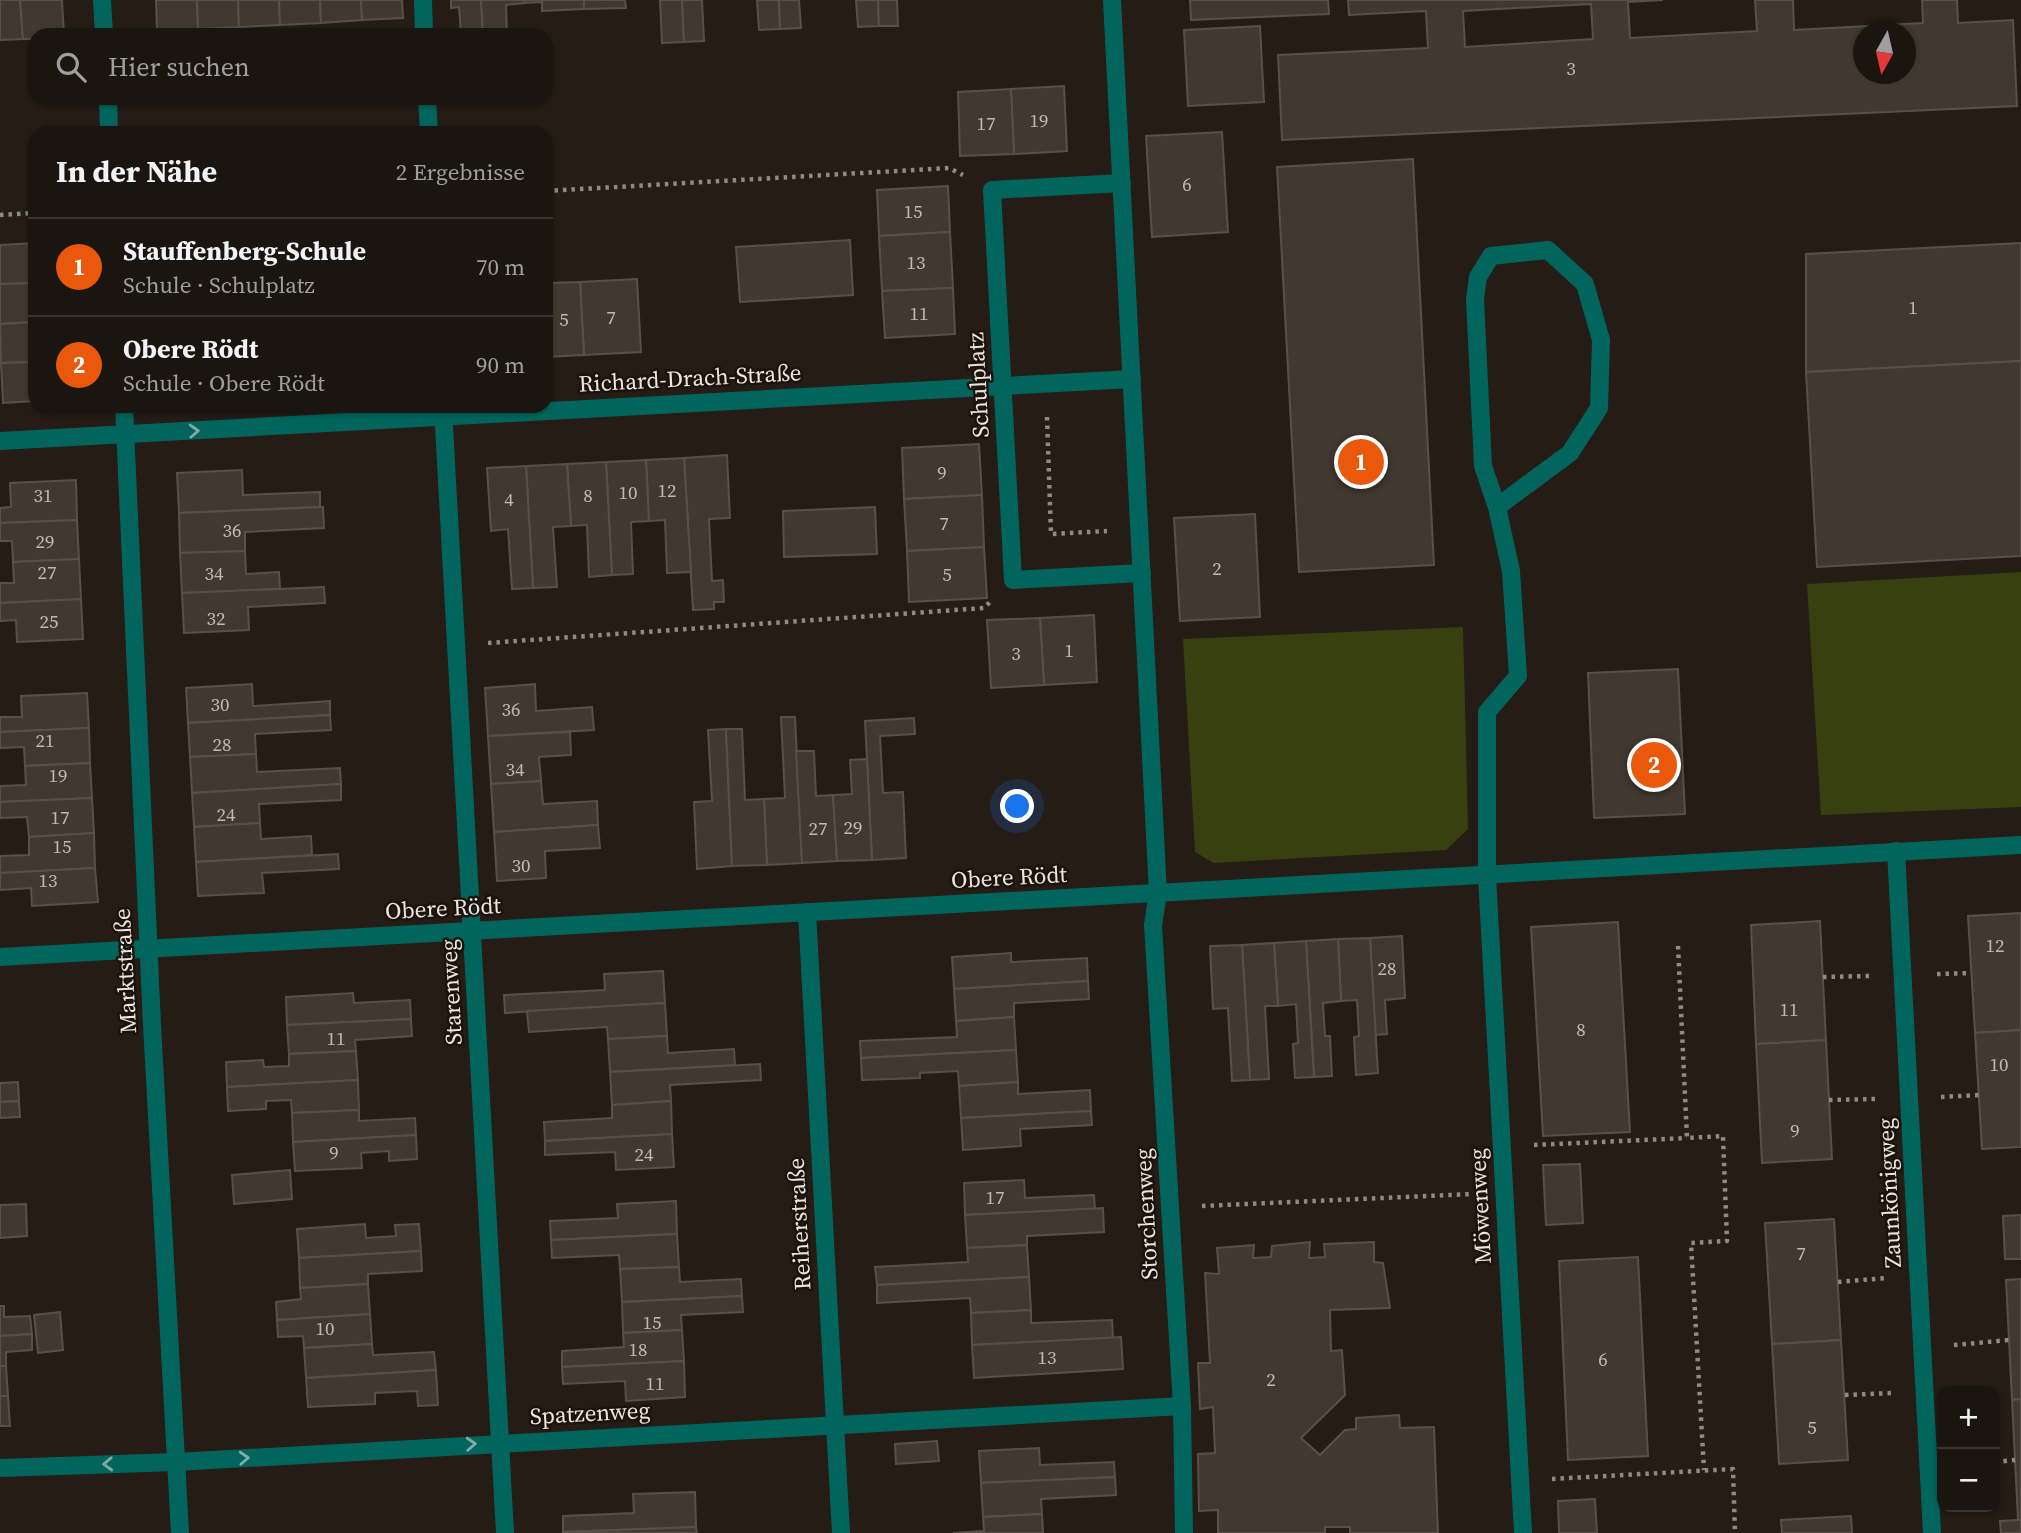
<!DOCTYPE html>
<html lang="de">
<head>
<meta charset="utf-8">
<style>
  :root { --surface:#1b1510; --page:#28221e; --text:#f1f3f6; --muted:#a09f9f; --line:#393430; --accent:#ea580c }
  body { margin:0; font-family:"Source Serif 4",serif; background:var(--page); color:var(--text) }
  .controls { position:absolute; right:21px; bottom:21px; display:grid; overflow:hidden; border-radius:14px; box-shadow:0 2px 5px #0004 }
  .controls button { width:63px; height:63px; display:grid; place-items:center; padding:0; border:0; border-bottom:2px solid var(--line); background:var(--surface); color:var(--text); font:35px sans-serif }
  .compass { position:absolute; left:1853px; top:21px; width:63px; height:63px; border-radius:50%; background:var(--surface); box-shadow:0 2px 5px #0004; rotate:188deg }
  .you { position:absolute; left:1018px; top:807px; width:24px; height:24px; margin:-18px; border:5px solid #fff; border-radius:50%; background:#1a73e8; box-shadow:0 0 0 10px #1a73e833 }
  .badge { display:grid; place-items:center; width:46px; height:46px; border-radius:50%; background:var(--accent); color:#fff; font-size:23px; font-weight:700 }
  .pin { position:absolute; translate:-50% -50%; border:4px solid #fff; box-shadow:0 2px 7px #0006 }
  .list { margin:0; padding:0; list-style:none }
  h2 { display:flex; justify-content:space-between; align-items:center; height:91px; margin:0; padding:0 28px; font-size:30px }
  h2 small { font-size:23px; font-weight:400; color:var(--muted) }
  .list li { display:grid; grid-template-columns:46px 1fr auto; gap:21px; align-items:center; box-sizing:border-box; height:98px; padding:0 28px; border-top:2px solid var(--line) }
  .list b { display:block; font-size:26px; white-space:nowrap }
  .list p { margin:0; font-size:23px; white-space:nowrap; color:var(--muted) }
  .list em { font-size:23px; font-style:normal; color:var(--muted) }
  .icon { flex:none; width:38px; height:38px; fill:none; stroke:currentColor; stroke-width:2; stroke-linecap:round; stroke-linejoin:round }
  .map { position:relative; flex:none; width:2021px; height:1533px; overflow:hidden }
  .search { position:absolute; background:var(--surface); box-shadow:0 2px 5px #0004; left:28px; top:28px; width:525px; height:77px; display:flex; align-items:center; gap:18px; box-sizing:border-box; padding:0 24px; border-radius:21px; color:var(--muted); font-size:26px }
  .panel { position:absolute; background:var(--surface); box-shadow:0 2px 5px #0004; left:28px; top:126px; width:525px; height:287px; border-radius:21px }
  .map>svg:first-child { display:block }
</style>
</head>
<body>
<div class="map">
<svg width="2021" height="1533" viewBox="0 0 2021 1533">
  <rect width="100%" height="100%" fill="#241c15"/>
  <g fill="#39400f">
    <polygon points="2021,572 2021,807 1821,815 1807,584"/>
    <polygon points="1463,627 1468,829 1446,850 1214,863 1195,852 1183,639"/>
  </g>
  <g fill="#413930" stroke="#595147" stroke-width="2" fill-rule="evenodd">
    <polygon points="0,0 20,0 23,39 0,40"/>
    <polygon points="20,0 62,0 64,35 35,35 35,39 23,39"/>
    <polygon points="156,0 197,0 198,29 157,31"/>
    <polygon points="197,0 238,0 239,27 198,29"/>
    <polygon points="238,0 279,0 280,25 239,27"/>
    <polygon points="279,0 320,0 321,23 280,25"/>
    <polygon points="320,0 361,0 362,20 321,23"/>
    <polygon points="361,0 402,0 403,18 362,20"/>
    <polygon points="451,0 481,0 483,35 461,35 459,7 451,8"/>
    <polygon points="481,0 524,0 524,3 506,5 507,35 483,35"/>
    <polygon points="524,0 584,0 584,9 542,11 542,2 524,3"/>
    <polygon points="584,0 625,0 626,8 584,9"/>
    <polygon points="660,0 682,0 684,42 662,43"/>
    <polygon points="682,0 702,0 704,41 684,42"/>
    <polygon points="757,0 779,0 780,29 759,30"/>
    <polygon points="779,0 799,0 801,28 780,29"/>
    <polygon points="856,0 878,0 879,26 858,27"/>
    <polygon points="878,0 897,0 898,26 879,26"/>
    <polygon points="1190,0 1328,0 1329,14 1191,20"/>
    <path d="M1348,0H1663L1628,2L1630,38L1757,31L1755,0H1793L1794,30L1923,23L1922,0H1957L1958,23L2013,20L2017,106L1282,140L1278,55L1428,48L1426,11L1349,15ZM1591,4L1593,39L1465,47L1463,11ZM1864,32H1906V74H1864Z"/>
    <polygon points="1260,26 1264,102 1188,106 1184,30"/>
    <polygon points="1064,86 1067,151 1014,154 1011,89"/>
    <polygon points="1011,89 1014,154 960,156 958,92"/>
    <polygon points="1222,132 1228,232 1152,237 1146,136"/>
    <polygon points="1413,159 1434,565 1299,572 1277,167"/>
    <polygon points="948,186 950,232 879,236 877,190"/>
    <polygon points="950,232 953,288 882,291 879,236"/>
    <polygon points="850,240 853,295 740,302 736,247"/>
    <polygon points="35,243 35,283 0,284 0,245"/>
    <polygon points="2021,243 2021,361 1806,372 1806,254"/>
    <polygon points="637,279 641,352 584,355 580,282"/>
    <polygon points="580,282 584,355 546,357 546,283"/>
    <polygon points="35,283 35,322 0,324 0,284"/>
    <polygon points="953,288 955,334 885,338 882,291"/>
    <polygon points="35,322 35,362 1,363 0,324"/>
    <polygon points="2021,361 2021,556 1817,567 1806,372"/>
    <polygon points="35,362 35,401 3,403 1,363"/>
    <polygon points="979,444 982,495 904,499 902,448"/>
    <polygon points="727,455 730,518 709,519 712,581 723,580 724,602 714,602 714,609 693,610 684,458"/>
    <polygon points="684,458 691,572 667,573 665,520 649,521 646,460"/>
    <polygon points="646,460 649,521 631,522 633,574 612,575 606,462"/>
    <polygon points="606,462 612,575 589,577 587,525 571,526 567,464"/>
    <polygon points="567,464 571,526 553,527 557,587 533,588 526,466"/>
    <polygon points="526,466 533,588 512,589 508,529 491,531 487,468"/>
    <polygon points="242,470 243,495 320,492 320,507 179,513 177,473"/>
    <polygon points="76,480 77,520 0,523 0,508 11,507 10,483"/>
    <polygon points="982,495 984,547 907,551 904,499"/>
    <polygon points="323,507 324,528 245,532 245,551 180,553 179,513"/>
    <polygon points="875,507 877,554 784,557 783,511"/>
    <polygon points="1255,514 1260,617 1180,621 1174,518"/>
    <polygon points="77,520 79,559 13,562 12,541 0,541 0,523"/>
    <polygon points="984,547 987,598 909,602 907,551"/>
    <polygon points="245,551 246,574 279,572 280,589 182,593 180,553"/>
    <polygon points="79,559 81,599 0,603 0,583 14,583 13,562"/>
    <polygon points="324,587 325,603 248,607 249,630 184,633 182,593"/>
    <polygon points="81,599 83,639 17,642 16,620 0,621 0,603"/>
    <polygon points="1094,615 1097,682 1044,685 1040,618"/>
    <polygon points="1040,618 1044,685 991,688 987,620"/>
    <polygon points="1678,669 1685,814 1594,818 1588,673"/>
    <polygon points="252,684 253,706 330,701 330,715 188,723 186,688"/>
    <polygon points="535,684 536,711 592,707 594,730 488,736 485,688"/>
    <polygon points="87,693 89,728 0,732 0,717 22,717 21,696"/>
    <polygon points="330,715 331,730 255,734 256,754 190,757 188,723"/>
    <polygon points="781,717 795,717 802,863 767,865 764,799 785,798"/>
    <polygon points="914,718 915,734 880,736 883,793 903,792 906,858 872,860 865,721"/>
    <polygon points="89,728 90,763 25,766 24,747 0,748 0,732"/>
    <polygon points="726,729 732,866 697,869 694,802 712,801 708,730"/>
    <polygon points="726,729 742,729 745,800 764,799 767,865 732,866"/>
    <polygon points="570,732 571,755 539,757 541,781 491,784 488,736"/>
    <polygon points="796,751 814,751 816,796 833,795 837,861 802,863"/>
    <polygon points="256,754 257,772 340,768 341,784 192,793 190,757"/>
    <polygon points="867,759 872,860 837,861 833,795 852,794 850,760"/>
    <polygon points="90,763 92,798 0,802 0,786 26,785 25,766"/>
    <polygon points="541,781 543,804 597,801 598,825 494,832 491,784"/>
    <polygon points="341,784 341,800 259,804 260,823 194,827 192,793"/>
    <polygon points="92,798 94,833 29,837 27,817 0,818 0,802"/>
    <polygon points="260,823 261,839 311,836 312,855 196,862 194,827"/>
    <polygon points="598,825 600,848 545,851 546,878 497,881 494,832"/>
    <polygon points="94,833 95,868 0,873 0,856 29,855 29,837"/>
    <polygon points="338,854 339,869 262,873 264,893 198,896 196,862"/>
    <polygon points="95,868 98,902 32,906 31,888 0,890 0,873"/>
    <polygon points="2021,913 2021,1030 1975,1033 1968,916"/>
    <polygon points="1820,921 1826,1040 1756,1044 1751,925"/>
    <polygon points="1618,922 1630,1132 1543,1136 1531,927"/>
    <polygon points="1402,936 1405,998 1385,1000 1387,1034 1375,1035 1370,938"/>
    <polygon points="1370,938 1378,1073 1356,1075 1354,1037 1359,1036 1357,1000 1341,1001 1338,939"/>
    <polygon points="1338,939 1341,1001 1323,1003 1325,1036 1330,1036 1332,1076 1314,1077 1306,941"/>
    <polygon points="1306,941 1314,1077 1295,1078 1293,1044 1298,1043 1296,1004 1278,1006 1274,943"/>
    <polygon points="1274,943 1278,1006 1265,1006 1269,1079 1250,1080 1242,945"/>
    <polygon points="1242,945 1250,1080 1232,1081 1228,1008 1213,1009 1210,946"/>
    <polygon points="1011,953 1011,962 1087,958 1088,981 954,989 952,957"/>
    <polygon points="663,971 665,1003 505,1013 504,995 605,990 604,974"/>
    <polygon points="1088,981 1089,999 1014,1003 1014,1017 956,1021 954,989"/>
    <polygon points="353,993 354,1003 410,1000 411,1019 287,1025 286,997"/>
    <polygon points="665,1003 667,1036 608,1039 607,1027 529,1032 527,1011"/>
    <polygon points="1014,1017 1016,1050 861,1058 860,1041 957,1037 956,1021"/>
    <polygon points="411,1019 412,1036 355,1040 356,1051 289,1054 287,1025"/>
    <polygon points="2021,1030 2021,1147 1982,1149 1975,1033"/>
    <polygon points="667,1036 668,1053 734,1049 735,1065 610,1072 608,1039"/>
    <polygon points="1826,1040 1832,1159 1762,1163 1756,1044"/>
    <polygon points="1016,1050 1018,1082 959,1086 958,1071 920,1073 920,1078 862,1080 861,1058"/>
    <polygon points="356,1051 358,1080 227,1087 226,1062 263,1060 264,1067 289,1066 289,1054"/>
    <polygon points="760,1064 761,1080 670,1085 671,1101 612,1105 610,1072"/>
    <polygon points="358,1080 359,1110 292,1113 291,1100 266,1101 266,1109 228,1111 227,1087"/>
    <polygon points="18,1082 19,1101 0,1102 0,1083"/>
    <polygon points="1018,1082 1018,1094 1090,1090 1091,1111 961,1118 959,1086"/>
    <polygon points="19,1101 20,1117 0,1118 0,1102"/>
    <polygon points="671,1101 672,1134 545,1141 544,1122 612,1118 612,1105"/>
    <polygon points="359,1110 359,1121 415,1118 416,1135 293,1142 292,1113"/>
    <polygon points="1091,1111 1092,1125 1020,1129 1021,1146 963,1150 961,1118"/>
    <polygon points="672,1134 674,1167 616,1170 615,1152 545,1155 545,1141"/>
    <polygon points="416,1135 417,1159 389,1161 389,1151 361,1153 362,1168 295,1171 293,1142"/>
    <polygon points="1580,1164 1583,1223 1546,1225 1543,1165"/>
    <polygon points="290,1170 292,1199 234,1204 232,1175"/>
    <polygon points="1024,1180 1025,1198 1094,1195 1095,1209 965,1215 964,1183"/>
    <polygon points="676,1201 677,1234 551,1240 550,1221 618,1218 617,1204"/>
    <polygon points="26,1204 27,1236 0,1238 0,1205"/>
    <polygon points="1103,1208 1104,1232 1027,1236 1027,1245 967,1248 965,1215"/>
    <polygon points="2021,1215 2021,1259 2005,1259 2003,1216"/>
    <polygon points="1834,1219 1841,1340 1772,1344 1765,1223"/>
    <polygon points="365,1224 366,1238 396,1236 395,1225 419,1224 421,1251 299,1258 297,1229"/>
    <polygon points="677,1234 679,1267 620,1269 619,1255 552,1258 551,1240"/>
    <polygon points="1310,1242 1309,1258 1325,1257 1324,1244 1374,1242 1374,1262 1383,1263 1390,1308 1330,1310 1331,1351 1342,1350 1345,1395 1301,1438 1320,1455 1345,1430 1356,1429 1356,1418 1399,1415 1400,1428 1434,1427 1438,1533 1350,1533 1350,1527 1325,1527 1325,1533 1218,1533 1218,1510 1199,1511 1198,1454 1215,1453 1213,1407 1200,1409 1198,1363 1210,1363 1205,1273 1219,1274 1217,1248 1254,1245 1253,1258 1271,1257 1272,1246"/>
    <polygon points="1027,1245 1029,1277 877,1285 875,1267 968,1262 967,1248"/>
    <polygon points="421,1251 422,1271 368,1274 368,1284 300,1288 299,1258"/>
    <polygon points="1638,1257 1648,1456 1568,1460 1559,1261"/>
    <polygon points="679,1267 680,1282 741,1279 742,1296 622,1302 620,1269"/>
    <polygon points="1029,1277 1031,1310 971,1313 970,1298 877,1303 877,1285"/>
    <polygon points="2021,1279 2021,1399 2012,1400 2006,1280"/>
    <polygon points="368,1284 370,1314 277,1320 276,1302 301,1299 300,1288"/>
    <polygon points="742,1296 743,1312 681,1315 682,1330 623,1333 622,1302"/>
    <polygon points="0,1306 4,1306 4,1317 30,1316 32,1334 0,1336"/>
    <polygon points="1031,1310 1031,1323 1112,1320 1113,1338 972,1345 971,1313"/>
    <polygon points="60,1312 63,1350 38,1353 34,1315"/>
    <polygon points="370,1314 372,1344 304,1348 303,1336 278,1337 277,1320"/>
    <polygon points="682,1330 684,1361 562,1367 562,1351 624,1347 623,1333"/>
    <polygon points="32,1334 32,1350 6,1352 6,1366 0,1366 0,1336"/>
    <polygon points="1121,1337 1123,1369 974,1378 972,1345"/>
    <polygon points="1841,1340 1848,1460 1779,1464 1772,1344"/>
    <polygon points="372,1344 373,1355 434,1352 436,1370 306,1378 304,1348"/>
    <polygon points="684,1361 685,1397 626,1401 625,1381 563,1384 562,1367"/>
    <polygon points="0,1366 6,1366 8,1396 0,1396"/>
    <polygon points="436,1370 438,1405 418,1406 417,1391 375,1393 375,1404 308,1407 306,1378"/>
    <polygon points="0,1396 8,1396 10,1426 0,1426"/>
    <polygon points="2021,1399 2021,1520 2018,1520 2012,1400"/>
    <polygon points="937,1441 939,1461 896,1464 895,1444"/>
    <polygon points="1039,1448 1040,1465 1114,1462 1115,1477 981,1483 979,1451"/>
    <polygon points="1115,1477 1116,1495 1041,1499 1042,1514 983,1517 981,1483"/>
    <polygon points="695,1492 696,1527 563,1532 563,1516 634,1513 633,1494"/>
    <polygon points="1595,1499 1597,1533 1559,1533 1558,1501"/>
    <polygon points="1042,1514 1043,1533 953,1533 984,1531 983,1517"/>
    <polygon points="1851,1516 1852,1533 1782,1533 1781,1520"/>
    <polygon points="2018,1520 2021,1520 2021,1533 2001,1533 2000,1521"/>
    <polygon points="696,1527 697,1533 563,1533 563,1532"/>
  </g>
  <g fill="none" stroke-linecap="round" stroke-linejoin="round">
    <g stroke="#908a84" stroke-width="4.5" stroke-dasharray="3.5 5" stroke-linecap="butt">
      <polyline points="546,191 949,168 963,175"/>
      <polyline points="0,215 35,213"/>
      <polyline points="1047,417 1051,534 1107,531"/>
      <polyline points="488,643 984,608 990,602"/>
      <polyline points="1678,946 1687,1138 1723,1136 1727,1241 1691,1243 1704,1470"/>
      <polyline points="1937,974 1971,973"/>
      <polyline points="1823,977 1869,976"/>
      <polyline points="1941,1097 1979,1095"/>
      <polyline points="1829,1100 1876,1099"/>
      <polyline points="1534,1145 1687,1138"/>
      <polyline points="1202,1206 1473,1194"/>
      <polyline points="1838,1282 1886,1278"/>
      <polyline points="1954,1345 2009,1340"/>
      <polyline points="1845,1395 1893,1393"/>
      <polyline points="1995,1462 2015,1460"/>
      <polyline points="1552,1479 1733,1469 1735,1533"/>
    </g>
    <polyline stroke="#01655e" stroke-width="18" points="1487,876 1487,712 1518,676 1511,571 1497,507 1483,466 1475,299 1478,277 1491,256 1548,250 1585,284 1601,340 1599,408 1570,453 1497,507"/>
    <g stroke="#01655e" stroke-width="18">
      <polyline points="102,0 104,35"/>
      <polyline points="423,0 424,35"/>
      <polyline points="1112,0 1158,893 1153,925 1182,1406 1184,1533"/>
      <polyline points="108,98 109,133"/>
      <polyline points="427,98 429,133"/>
      <polyline points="1122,183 992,190 1013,580 1142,573"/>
      <polyline points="124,406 152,1025 180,1533"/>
      <polyline points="443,408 505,1533"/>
      <polyline points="0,441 1132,379"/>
      <polyline points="1896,851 1932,1533"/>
      <polyline points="1487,876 1523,1533"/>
      <polyline points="807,912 841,1533"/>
      <polyline points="0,957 2021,845"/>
      <polyline points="0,1468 176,1462 1182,1406"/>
    </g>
  </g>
  <defs><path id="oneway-chevron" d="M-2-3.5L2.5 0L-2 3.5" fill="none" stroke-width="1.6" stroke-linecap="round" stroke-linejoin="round" transform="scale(1.75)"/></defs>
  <g stroke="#82aba6">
    <use href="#oneway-chevron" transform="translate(194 431) rotate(-3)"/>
    <use href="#oneway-chevron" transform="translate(471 1444) rotate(-3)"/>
    <use href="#oneway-chevron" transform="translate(244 1458) rotate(-3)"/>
    <use href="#oneway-chevron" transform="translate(108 1464) rotate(178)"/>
  </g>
  <g text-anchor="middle" stroke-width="5" stroke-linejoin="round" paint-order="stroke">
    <g font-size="19" fill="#c0bab4">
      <text x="1571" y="75">3</text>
      <text x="1039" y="127">19</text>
      <text x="986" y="130">17</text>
      <text x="1187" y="191">6</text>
      <text x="913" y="218">15</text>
      <text x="916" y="269">13</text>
      <text x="1913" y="314">1</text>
      <text x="919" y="320">11</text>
      <text x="611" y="324">7</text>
      <text x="564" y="326">5</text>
      <text x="942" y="479">9</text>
      <text x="667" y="497">12</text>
      <text x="628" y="499">10</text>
      <text x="43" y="502">31</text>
      <text x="588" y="502">8</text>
      <text x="509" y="506">4</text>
      <text x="944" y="530">7</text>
      <text x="232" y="537">36</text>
      <text x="45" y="548">29</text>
      <text x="1217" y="575">2</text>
      <text x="47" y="579">27</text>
      <text x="214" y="580">34</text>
      <text x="947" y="581">5</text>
      <text x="216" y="625">32</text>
      <text x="49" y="628">25</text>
      <text x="1069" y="657">1</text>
      <text x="1016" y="660">3</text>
      <text x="220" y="711">30</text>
      <text x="511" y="716">36</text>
      <text x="45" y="747">21</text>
      <text x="222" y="751">28</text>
      <text x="515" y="776">34</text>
      <text x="58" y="782">19</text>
      <text x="226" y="821">24</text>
      <text x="60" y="824">17</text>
      <text x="853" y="834">29</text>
      <text x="818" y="835">27</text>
      <text x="62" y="853">15</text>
      <text x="521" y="872">30</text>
      <text x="48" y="887">13</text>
      <text x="1995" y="952">12</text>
      <text x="1387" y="975">28</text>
      <text x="1789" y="1016">11</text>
      <text x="1581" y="1036">8</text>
      <text x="336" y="1045">11</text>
      <text x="1999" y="1071">10</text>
      <text x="1795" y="1137">9</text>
      <text x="334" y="1159">9</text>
      <text x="644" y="1161">24</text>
      <text x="995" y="1204">17</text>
      <text x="1801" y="1260">7</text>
      <text x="652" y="1329">15</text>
      <text x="325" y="1335">10</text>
      <text x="638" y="1356">18</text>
      <text x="1047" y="1364">13</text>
      <text x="1603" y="1366">6</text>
      <text x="1271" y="1386">2</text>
      <text x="655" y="1390">11</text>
      <text x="1812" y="1434">5</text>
    </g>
    <g font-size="23" fill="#ebe5e0" stroke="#1b130c">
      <text transform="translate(690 378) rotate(-3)" y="8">Richard-Drach-Straße</text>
      <text transform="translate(978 385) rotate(-93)" y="8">Schulplatz</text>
      <text transform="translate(1009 877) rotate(-3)" y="8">Obere Rödt</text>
      <text transform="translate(443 908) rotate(-3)" y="8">Obere Rödt</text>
      <text transform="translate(125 971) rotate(-93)" y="8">Marktstraße</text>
      <text transform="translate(451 992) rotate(-93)" y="8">Starenweg</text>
      <text transform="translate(1889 1193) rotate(-93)" y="8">Zaunkönigweg</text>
      <text transform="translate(1480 1206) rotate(-93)" y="8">Möwenweg</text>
      <text transform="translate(1146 1214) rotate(-93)" y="8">Storchenweg</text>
      <text transform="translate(799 1224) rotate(-93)" y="8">Reiherstraße</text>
      <text transform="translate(590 1413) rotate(-3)" y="8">Spatzenweg</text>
    </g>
  </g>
</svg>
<div class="controls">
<button>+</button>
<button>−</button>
</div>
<svg class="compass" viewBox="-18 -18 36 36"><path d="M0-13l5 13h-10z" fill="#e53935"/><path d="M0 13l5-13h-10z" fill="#a09f9f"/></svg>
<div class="you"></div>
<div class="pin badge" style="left:1361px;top:462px">1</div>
<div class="pin badge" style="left:1654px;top:765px">2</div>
<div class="search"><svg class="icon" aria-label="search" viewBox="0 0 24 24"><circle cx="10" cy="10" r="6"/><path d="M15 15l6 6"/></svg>Hier suchen</div>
<section class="panel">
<h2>In der Nähe<small>2 Ergebnisse</small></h2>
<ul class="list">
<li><span class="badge">1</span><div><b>Stauffenberg-Schule</b><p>Schule · Schulplatz</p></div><em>70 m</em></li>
<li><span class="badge">2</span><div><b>Obere Rödt</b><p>Schule · Obere Rödt</p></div><em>90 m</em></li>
</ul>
</section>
</div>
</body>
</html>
